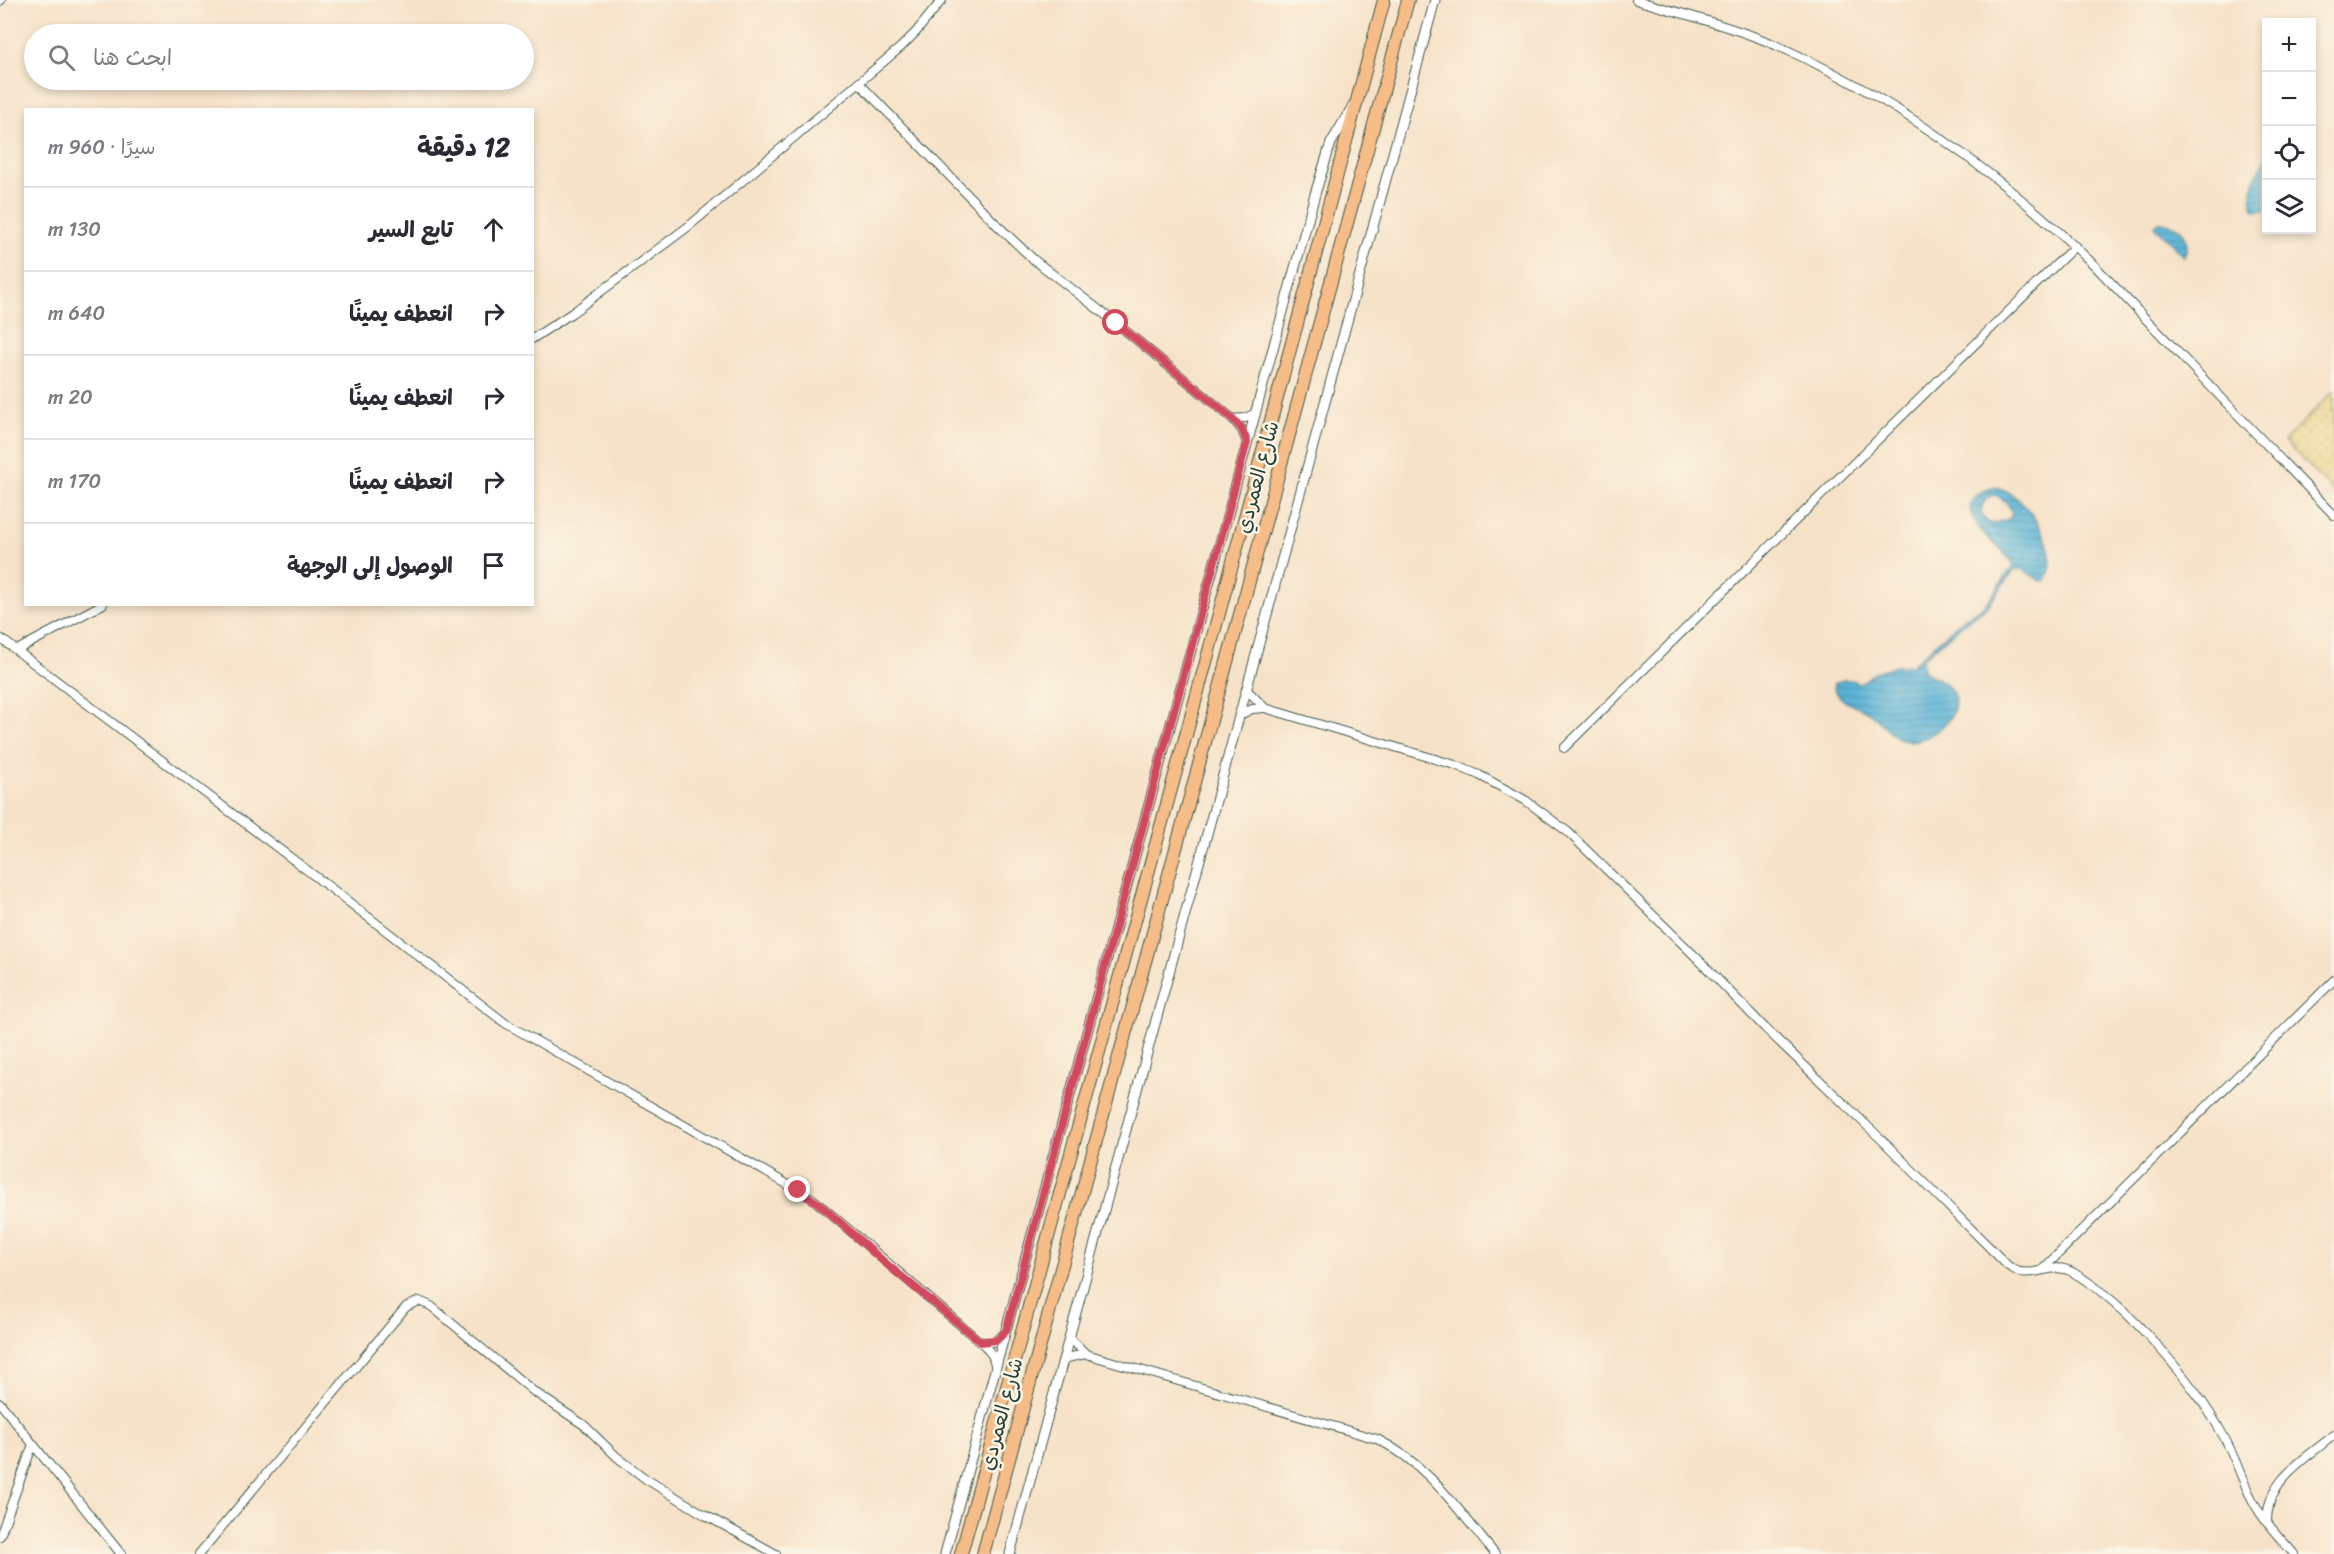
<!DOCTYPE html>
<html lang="ar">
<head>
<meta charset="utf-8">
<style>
  :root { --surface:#fff; --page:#f7f7f7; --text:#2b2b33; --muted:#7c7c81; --line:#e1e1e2 }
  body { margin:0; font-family:Sriracha,"Playpen Sans Arabic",sans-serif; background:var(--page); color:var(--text); direction:rtl }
  .controls { position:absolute; right:18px; top:18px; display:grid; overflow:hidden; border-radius:0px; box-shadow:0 3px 9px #0003 }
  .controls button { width:54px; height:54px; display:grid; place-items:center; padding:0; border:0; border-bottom:2px solid var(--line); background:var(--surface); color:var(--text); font:30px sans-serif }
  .stop { position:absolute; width:18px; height:18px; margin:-14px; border:4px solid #d1495b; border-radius:50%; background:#fff }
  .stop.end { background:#d1495b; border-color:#fff; box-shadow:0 2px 6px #0008 }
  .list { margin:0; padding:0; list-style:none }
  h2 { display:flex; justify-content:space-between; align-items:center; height:78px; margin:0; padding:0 24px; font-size:26px }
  h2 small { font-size:20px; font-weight:400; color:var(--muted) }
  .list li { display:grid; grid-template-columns:39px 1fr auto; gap:18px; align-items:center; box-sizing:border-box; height:84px; padding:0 24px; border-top:2px solid var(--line) }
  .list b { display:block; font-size:22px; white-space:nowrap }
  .list em { font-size:20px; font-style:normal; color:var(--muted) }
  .icon { flex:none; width:33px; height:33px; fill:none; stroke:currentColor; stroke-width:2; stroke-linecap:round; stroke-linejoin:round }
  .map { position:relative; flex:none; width:2334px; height:1554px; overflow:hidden; direction:ltr }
  .search { position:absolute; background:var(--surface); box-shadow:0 3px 9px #0003; left:24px; top:24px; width:510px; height:66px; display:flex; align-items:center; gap:15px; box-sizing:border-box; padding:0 21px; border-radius:33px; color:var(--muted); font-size:22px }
  .panel { position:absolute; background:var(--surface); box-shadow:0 3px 9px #0003; left:24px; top:108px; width:510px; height:498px; border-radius:0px; direction:rtl }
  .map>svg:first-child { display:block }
</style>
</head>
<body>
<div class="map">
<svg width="2334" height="1554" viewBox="0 0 2334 1554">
  <defs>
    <pattern id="sand-dots" width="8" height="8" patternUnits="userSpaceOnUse" patternTransform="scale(1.5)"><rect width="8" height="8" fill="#eeda9e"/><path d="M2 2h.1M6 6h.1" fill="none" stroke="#ccbc89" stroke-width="1.8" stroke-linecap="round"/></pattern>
    <pattern id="water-rules" width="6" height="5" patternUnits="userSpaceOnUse" patternTransform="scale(1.5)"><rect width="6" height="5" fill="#5ab4d8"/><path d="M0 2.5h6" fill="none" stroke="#4a94b0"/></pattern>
  </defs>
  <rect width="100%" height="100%" fill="#fcf5e5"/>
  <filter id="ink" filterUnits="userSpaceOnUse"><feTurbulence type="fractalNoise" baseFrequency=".0167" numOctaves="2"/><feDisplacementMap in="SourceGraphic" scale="12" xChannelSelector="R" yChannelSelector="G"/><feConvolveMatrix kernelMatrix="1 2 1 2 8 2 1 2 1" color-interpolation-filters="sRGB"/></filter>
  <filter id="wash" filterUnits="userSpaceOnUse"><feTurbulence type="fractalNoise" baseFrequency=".008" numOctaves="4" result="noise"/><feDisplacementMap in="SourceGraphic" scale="24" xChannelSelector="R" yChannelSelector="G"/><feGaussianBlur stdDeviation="1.35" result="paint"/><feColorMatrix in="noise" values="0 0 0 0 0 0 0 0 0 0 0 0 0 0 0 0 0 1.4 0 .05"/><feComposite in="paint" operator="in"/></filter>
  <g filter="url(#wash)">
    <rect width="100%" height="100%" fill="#f6e2c8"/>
    <polygon fill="url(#sand-dots)" stroke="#868c69" stroke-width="1.5" points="2334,391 2334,492 2284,441"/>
    <g fill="url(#water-rules)" stroke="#3c7886" stroke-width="1.5" fill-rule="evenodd">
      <path d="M2266,159V210L2256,211C2245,199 2257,170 2266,159Z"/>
      <path d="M2160,223C2179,222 2193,237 2184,256L2154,226Z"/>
      <path d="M1994,487C2024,490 2066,554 2045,581L2039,580L2021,568L2014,571L1987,607L1969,619L1922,659L1924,672C1933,677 1945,681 1951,690C1967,714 1928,746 1904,740C1890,736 1882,722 1871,714C1855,702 1847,709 1834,689L1835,683L1843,680H1851L1859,683L1864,681L1875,672L1891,667L1912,665L1964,618L1980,609L1989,600L2012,568L2013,562C1995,542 1939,505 1994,487ZM1996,495C2005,501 2011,505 2012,516L2007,520L1991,524C1978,517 1979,506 1989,496Z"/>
    </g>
  </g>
  <g filter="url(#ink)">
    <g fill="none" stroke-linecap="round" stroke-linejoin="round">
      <g stroke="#3f564a" stroke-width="10">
        <g id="minor">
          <path d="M1636,0C1679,13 1724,24 1766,41C1886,91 2002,175 2094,265L2334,515"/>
          <polyline points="0,1 1,0"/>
          <polyline points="860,84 999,227 1033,259 1116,323 1233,419 1242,430 1247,442"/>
          <polyline points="532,339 572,313 689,226 901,47 916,32 942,0"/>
          <polyline points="1233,419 1245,418 1256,413"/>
          <polyline points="0,638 332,889 505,1023 813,1199 985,1346 992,1355 996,1367"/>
          <polyline points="17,650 103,604"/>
          <path d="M1247,690L1265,708L1455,765L1479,775L1525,800L1568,832L1697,958L1765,1028L1883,1141L2008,1266C2012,1268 2016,1271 2020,1272C2040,1276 2053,1261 2074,1273C2126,1303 2195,1383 2224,1437C2237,1460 2243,1486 2257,1508C2267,1525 2281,1539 2294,1554"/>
          <polyline points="1240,715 1252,709 1264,708"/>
          <polyline points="1564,748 2075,246"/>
          <polyline points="2044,1268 2334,980"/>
          <polyline points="1069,1337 1086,1354"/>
          <polyline points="981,1342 993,1342 1006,1333"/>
          <path d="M1062,1362L1071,1357L1086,1354L1377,1439C1428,1464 1459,1511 1495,1554"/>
          <polyline points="0,1403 121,1554"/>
          <path d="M2267,1522C2267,1479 2304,1460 2334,1435"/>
          <polyline points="0,1536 33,1444"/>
          <polyline points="199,1554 406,1307 419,1301 431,1306 533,1391 584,1425 617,1457 646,1479 705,1515 776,1554"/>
        </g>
      </g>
      <g stroke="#3f564a" stroke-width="11">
        <g id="tertiary">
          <polyline points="945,1554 1315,194 1331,143 1354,104"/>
          <polyline points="1010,1554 1435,0"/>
        </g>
      </g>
      <g stroke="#3f564a" stroke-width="14">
        <g id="primary">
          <polyline points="961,1554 1206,662 1384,0"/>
          <polyline points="983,1554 1408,0"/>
        </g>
      </g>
      <use href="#minor" stroke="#fff" stroke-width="8"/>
      <use href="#tertiary" stroke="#fff" stroke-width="9"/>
      <use href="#primary" stroke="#f7bd88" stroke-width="12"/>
    </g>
  </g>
  <g fill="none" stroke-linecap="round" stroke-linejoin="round" filter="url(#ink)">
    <polyline stroke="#d1495b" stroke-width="8" points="798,1190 818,1203 883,1261 981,1342 997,1340 1006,1331 1247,442 1242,429 1233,419 1116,323"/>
  </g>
  <g text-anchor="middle" stroke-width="5" stroke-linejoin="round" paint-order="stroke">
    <g font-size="20" fill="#1f3d34" stroke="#fcf5e5">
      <text transform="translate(1257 477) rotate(-75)" y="7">شارع العمردي</text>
      <text transform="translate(1001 1414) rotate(-75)" y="7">شارع العمردي</text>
    </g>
  </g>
</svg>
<div class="controls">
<button>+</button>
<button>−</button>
<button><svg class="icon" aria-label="locate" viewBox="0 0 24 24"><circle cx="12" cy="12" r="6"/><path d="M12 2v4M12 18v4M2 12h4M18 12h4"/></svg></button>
<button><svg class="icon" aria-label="layers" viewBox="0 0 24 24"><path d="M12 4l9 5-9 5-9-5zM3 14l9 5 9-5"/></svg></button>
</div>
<div class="stop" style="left:1116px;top:323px"></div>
<div class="stop end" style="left:798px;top:1190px"></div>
<div class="search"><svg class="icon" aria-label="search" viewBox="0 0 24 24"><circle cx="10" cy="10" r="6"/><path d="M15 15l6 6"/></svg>ابحث هنا</div>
<section class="panel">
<h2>12 دقيقة<small>سيرًا · 960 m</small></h2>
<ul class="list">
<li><svg class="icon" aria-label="ahead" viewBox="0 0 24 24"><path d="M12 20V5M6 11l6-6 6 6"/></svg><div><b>تابع السير</b></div><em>130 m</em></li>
<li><svg class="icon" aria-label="right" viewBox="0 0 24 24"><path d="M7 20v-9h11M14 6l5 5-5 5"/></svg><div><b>انعطف يمينًا</b></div><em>640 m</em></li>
<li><svg class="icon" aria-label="right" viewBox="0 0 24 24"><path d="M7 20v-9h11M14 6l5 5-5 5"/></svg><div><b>انعطف يمينًا</b></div><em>20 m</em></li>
<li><svg class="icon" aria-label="right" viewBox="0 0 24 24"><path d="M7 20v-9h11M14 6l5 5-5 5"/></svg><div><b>انعطف يمينًا</b></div><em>170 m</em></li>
<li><svg class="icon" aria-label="arrive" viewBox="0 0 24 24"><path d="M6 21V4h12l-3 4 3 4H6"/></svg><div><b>الوصول إلى الوجهة</b></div></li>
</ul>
</section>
</div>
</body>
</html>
